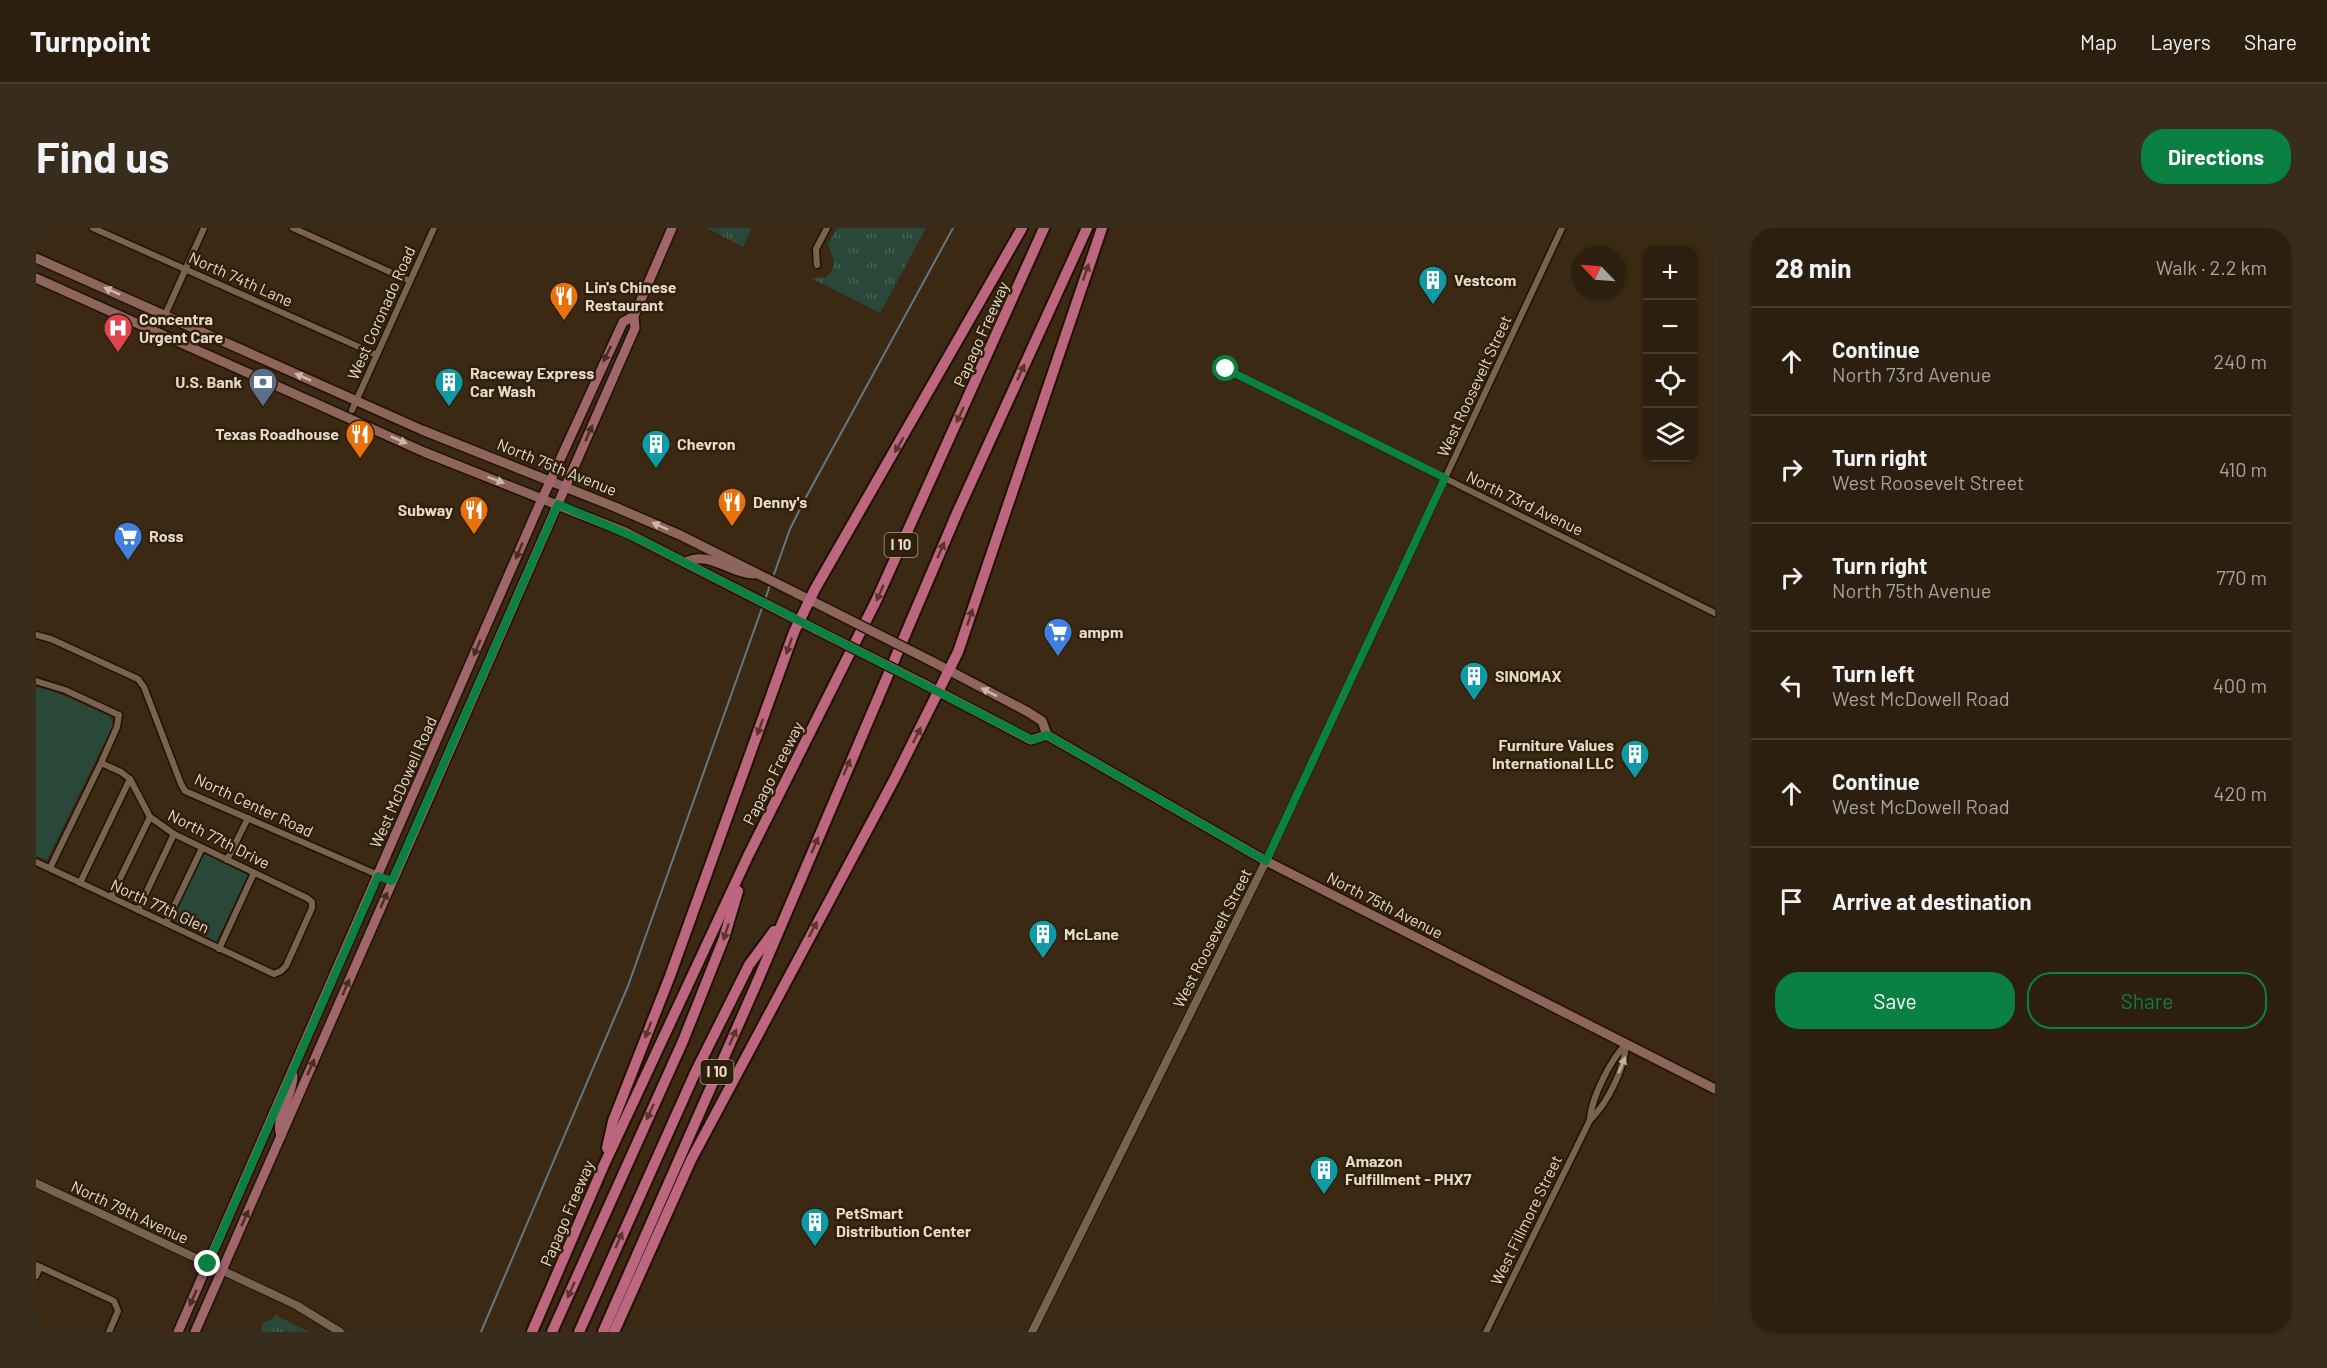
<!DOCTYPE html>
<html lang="en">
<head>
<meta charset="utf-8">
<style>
  :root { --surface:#2c1f0f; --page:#382c1d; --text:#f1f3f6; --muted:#a6a29e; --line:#483d2f; --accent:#0b8043 }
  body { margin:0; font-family:Barlow,sans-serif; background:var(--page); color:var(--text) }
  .controls { position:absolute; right:18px; top:18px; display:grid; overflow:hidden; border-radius:12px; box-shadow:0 2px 4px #0004 }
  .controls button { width:54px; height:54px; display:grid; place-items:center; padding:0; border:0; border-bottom:2px solid var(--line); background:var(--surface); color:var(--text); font:30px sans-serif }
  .compass { position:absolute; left:1535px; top:18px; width:54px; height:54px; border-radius:50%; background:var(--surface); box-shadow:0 2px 4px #0004; rotate:295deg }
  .stop { position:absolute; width:18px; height:18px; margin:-14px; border:4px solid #0b8043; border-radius:50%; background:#fff }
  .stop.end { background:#0b8043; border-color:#fff; box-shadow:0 2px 6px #0008 }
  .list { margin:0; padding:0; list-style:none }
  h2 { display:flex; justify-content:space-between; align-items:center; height:78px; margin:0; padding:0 24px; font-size:26px }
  h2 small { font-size:20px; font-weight:400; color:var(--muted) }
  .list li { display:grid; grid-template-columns:39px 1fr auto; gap:18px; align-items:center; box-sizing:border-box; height:108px; padding:0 24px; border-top:2px solid var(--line) }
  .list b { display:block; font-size:22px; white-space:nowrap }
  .list p { margin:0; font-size:20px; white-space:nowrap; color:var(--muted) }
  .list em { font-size:20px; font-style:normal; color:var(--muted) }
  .actions { display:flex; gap:12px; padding:18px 24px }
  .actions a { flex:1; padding:14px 0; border:2px solid var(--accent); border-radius:24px; text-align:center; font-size:21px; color:var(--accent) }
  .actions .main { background:var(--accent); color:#fff }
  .icon { flex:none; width:33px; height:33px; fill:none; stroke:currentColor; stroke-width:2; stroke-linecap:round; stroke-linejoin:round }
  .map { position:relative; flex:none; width:1679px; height:1104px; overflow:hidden; border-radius:24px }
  header { display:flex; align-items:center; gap:36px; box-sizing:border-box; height:84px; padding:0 30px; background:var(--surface); border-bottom:2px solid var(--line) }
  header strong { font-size:28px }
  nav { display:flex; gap:33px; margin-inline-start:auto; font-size:21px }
  .intro { display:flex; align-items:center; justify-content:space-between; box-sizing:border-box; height:144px; padding:0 36px }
  h1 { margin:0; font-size:42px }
  .button { padding:15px 27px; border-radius:24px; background:var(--accent); color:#fff; font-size:21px; font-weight:700 }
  main { display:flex; gap:36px; padding:0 36px }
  aside { flex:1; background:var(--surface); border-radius:24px; box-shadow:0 2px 4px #0004 }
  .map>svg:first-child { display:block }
</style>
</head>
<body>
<header>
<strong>Turnpoint</strong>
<nav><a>Map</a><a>Layers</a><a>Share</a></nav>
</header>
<div class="intro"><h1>Find us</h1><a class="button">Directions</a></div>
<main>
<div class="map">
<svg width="1679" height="1104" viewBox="0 0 1679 1104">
  <defs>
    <pattern id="grass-tufts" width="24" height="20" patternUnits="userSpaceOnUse" patternTransform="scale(1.5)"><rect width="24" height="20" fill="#294839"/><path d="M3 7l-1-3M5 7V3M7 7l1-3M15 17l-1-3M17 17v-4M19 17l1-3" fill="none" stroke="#486254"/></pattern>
  </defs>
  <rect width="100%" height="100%" fill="#3b2914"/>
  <g fill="url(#grass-tufts)">
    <polygon points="671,0 716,0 707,19"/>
    <path d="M801,0H890L844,85L775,50L790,49C802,39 797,29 792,16Z"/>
    <polygon points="239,1087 273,1104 225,1104 226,1095 237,1091"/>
  </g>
  <g fill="#294839">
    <polygon points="0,459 19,464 74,488 77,497 11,632 0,628"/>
    <polygon points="167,625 212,647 180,714 135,692"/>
  </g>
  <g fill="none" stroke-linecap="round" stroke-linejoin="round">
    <g stroke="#627884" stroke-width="2">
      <polyline points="737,349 754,301 769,271 917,0"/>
      <polyline points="729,372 735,354"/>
      <polyline points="445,1104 592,758 727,377"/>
    </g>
    <g stroke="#211100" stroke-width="9">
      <g id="minor">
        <polyline points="57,0 341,127"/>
        <polyline points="257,0 374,53"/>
        <polyline points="781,37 780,21 791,0"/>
        <polyline points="125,96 168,0"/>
        <polyline points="1190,141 1679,385"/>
        <polyline points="316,182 398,0"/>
        <polyline points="0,407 15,411 102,451 108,459 145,556 149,563 356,653"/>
        <polyline points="0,453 29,462 83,487 81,499 65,535 14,640"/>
        <polyline points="191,632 212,590"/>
        <polyline points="1230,633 1526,0"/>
        <polyline points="0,634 238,746 245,743 250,738 276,680 276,674 271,670 138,606 114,589 94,551 85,544 65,535"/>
        <polyline points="44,655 94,551"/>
        <polyline points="75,669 114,589"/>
        <polyline points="102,682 138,606"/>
        <polyline points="130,695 166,620"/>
        <polyline points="183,721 218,645"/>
        <path d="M1554,892C1555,870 1575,831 1590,816"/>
        <polyline points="0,1037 78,1073 82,1083 73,1104"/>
        <polyline points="0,1048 4,1039"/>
        <path d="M1450,1104L1554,892C1571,876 1589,840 1590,816"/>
      </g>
    </g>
    <g stroke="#211100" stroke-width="10">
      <g id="tertiary">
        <polyline points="0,955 260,1077 304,1104"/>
        <polyline points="996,1104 1230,633"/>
      </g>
    </g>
    <g stroke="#211100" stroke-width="12">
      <g id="secondary">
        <polyline points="0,30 386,202 579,279 644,307 792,381"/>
        <polyline points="0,50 388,224 589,304 781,402"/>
        <path d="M650,334C673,322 694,346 718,346"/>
        <polyline points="897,434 992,484 1006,493 1011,507 1230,633 1679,861"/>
        <polyline points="888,456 995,512 1011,507"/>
      </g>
    </g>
    <g stroke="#211100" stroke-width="12">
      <g id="primary">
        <path d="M245,908C238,890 257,868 257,848"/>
        <polyline points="142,1104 501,282 587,94 598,88"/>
        <polyline points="159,1104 599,100 598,88 636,0"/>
      </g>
    </g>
    <g stroke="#211100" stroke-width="14">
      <g id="motorway">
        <polyline points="571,920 577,893 634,748 758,404 779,361 986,0"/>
        <polyline points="496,1104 567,939 712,628 840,373 1008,0"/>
        <polyline points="516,1104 647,813 688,710 702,663"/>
        <polyline points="543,1104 659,845 713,737 738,703"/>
        <polyline points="567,1104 719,759 921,285 1051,0"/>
        <polyline points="578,1104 655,932 859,550 922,424 1066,0"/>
      </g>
    </g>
    <use href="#minor" stroke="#78644e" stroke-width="6"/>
    <use href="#tertiary" stroke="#78644e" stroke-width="8"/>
    <use href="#secondary" stroke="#8d655d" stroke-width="9"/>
    <use href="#primary" stroke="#a1656c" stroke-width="9"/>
    <use href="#motorway" stroke="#bd6680" stroke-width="10"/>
    <g stroke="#211100" stroke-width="12" stroke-linecap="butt">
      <g id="secondary-bridge">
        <polyline points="792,381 897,434"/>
        <polyline points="781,402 888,456"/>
      </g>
    </g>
    <use href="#secondary-bridge" stroke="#8d655d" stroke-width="9"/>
  </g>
  <defs><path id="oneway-solid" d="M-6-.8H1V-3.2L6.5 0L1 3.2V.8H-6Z" transform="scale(1.5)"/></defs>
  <g fill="#5a352d">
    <use href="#oneway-solid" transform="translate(1050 44) rotate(-71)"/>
    <use href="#oneway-solid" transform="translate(985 144) rotate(-65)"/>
    <use href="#oneway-solid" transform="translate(924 187) rotate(115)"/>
    <use href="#oneway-solid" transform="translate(863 217) rotate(120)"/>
    <use href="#oneway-solid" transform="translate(905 322) rotate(-66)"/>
    <use href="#oneway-solid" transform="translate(844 365) rotate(114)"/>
    <use href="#oneway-solid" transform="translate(934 389) rotate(-72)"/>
    <use href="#oneway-solid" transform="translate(753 418) rotate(109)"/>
    <use href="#oneway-solid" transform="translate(724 499) rotate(110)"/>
    <use href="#oneway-solid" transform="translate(881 507) rotate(-63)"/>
    <use href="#oneway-solid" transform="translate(811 539) rotate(-67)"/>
    <use href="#oneway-solid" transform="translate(779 617) rotate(-67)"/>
    <use href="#oneway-solid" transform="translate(777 701) rotate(-62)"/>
    <use href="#oneway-solid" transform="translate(690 704) rotate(108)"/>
    <use href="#oneway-solid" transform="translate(612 802) rotate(111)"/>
    <use href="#oneway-solid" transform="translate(697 809) rotate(-66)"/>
    <use href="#oneway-solid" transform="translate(614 884) rotate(115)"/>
    <use href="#oneway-solid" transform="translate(583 1012) rotate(-66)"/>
    <use href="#oneway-solid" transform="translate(535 1062) rotate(114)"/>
  </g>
  <g fill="#cbb7ab">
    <use href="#oneway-solid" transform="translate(76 63) rotate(-156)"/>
    <use href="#oneway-solid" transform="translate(267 149) rotate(-156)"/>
    <use href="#oneway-solid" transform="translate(363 212) rotate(24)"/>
    <use href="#oneway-solid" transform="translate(460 252) rotate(21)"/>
    <use href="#oneway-solid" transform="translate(624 298) rotate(-156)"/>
    <use href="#oneway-solid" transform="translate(953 464) rotate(-153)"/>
  </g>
  <g fill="#472e1e">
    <use href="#oneway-solid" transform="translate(571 126) rotate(116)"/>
    <use href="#oneway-solid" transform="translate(553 205) rotate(-66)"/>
    <use href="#oneway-solid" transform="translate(483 323) rotate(113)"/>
    <use href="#oneway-solid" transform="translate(441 420) rotate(113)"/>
    <use href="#oneway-solid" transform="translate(348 672) rotate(-66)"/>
    <use href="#oneway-solid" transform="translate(310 759) rotate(-67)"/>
    <use href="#oneway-solid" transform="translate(275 839) rotate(-66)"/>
    <use href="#oneway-solid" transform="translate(209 990) rotate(-66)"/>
    <use href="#oneway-solid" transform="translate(157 1070) rotate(114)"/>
  </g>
  <use fill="#bfb1a1" href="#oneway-solid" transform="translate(1586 837) rotate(-67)"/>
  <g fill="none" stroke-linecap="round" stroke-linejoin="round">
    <polyline stroke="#0b8043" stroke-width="8" points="172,1036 342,648 356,653 522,276 609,314 996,512 1011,507 1230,633 1409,250 1190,141"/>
  </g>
  <defs>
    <g id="building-pin" transform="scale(1.5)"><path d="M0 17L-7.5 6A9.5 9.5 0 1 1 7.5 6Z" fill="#0f9aa8" stroke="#30200a"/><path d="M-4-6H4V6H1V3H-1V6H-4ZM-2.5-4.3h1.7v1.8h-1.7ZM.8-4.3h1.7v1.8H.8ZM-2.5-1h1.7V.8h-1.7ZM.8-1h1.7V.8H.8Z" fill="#fff"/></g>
    <g id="restaurant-pin" transform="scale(1.5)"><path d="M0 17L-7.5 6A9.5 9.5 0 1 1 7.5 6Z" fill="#e8710a" stroke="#30200a"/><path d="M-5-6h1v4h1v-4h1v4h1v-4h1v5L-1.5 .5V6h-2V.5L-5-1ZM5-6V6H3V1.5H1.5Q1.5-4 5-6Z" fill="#fff"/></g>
    <g id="hospital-pin" transform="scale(1.5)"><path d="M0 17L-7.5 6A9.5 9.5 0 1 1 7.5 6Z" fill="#e0444e" stroke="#30200a"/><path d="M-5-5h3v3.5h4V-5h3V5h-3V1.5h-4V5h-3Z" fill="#fff"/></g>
    <g id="bank-pin" transform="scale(1.5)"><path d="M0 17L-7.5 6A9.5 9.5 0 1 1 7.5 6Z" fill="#5c6f8a" stroke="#30200a"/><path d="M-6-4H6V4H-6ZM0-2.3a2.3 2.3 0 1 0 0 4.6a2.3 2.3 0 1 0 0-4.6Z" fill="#fff"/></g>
    <g id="supermarket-pin" transform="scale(1.5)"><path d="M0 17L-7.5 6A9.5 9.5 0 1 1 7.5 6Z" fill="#3f7fe0" stroke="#30200a"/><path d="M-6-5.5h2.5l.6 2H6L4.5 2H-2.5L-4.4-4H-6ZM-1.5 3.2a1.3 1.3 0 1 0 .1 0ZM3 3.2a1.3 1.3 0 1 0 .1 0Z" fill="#fff"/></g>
  </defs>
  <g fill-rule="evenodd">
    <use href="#building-pin" x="1397" y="52"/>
    <use href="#restaurant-pin" x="528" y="68"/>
    <use href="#hospital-pin" x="82" y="100"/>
    <use href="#bank-pin" x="227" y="154"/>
    <use href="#building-pin" x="413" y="154"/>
    <use href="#restaurant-pin" x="324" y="206"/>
    <use href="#building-pin" x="620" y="216"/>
    <use href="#restaurant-pin" x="696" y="274"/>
    <use href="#restaurant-pin" x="438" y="282"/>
    <use href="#supermarket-pin" x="92" y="308"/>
    <use href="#supermarket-pin" x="1022" y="404"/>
    <use href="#building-pin" x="1438" y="448"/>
    <use href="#building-pin" x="1599" y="526"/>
    <use href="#building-pin" x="1007" y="706"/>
    <use href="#building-pin" x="1288" y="942"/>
    <use href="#building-pin" x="779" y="994"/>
  </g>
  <g text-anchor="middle" stroke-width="5" stroke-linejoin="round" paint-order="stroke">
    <g fill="#30200a" stroke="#afa292" stroke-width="1.5">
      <rect x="848.5" y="305" width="33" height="24" rx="4.5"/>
      <rect x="664.5" y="832" width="33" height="24" rx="4.5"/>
    </g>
    <g font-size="15" font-weight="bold" fill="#e5dacd">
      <text x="865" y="322">I 10</text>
      <text x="681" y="849">I 10</text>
    </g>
    <g font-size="16" fill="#e5dacd" stroke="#30200a">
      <text transform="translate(205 51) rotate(24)" y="6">North 74th Lane</text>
      <text transform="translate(345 85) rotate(-66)" y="6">West Coronado Road</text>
      <text transform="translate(945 106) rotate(-66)" y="6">Papago Freeway</text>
      <text transform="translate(1438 158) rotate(-65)" y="6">West Roosevelt Street</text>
      <text transform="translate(521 239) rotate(22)" y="6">North 75th Avenue</text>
      <text transform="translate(1489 275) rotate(26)" y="6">North 73rd Avenue</text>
      <text transform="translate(737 545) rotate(-63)" y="6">Papago Freeway</text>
      <text transform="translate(367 554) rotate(-66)" y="6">West McDowell Road</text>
      <text transform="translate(218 577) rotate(25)" y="6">North Center Road</text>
      <text transform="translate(183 611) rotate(27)" y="6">North 77th Drive</text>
      <text transform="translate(1349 677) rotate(27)" y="6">North 75th Avenue</text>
      <text transform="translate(124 678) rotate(25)" y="6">North 77th Glen</text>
      <text transform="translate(1176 710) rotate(-63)" y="6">West Roosevelt Street</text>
      <text transform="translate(94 984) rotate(25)" y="6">North 79th Avenue</text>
      <text transform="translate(531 985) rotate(-67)" y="6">Papago Freeway</text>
      <text transform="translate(1490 992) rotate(-64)" y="6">West Fillmore Street</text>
    </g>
    <g font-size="16" font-weight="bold" fill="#e5dacd" stroke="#30200a" text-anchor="start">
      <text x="1418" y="58">Vestcom</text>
      <text x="549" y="65">Lin's Chinese<tspan x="549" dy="18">Restaurant</tspan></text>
      <text x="103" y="97">Concentra<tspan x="103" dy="18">Urgent Care</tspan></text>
      <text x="434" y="151">Raceway Express<tspan x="434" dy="18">Car Wash</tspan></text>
      <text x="206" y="160" text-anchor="end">U.S. Bank</text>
      <text x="303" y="212" text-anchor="end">Texas Roadhouse</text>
      <text x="641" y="222">Chevron</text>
      <text x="717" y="280">Denny's</text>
      <text x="417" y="288" text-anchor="end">Subway</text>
      <text x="113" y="314">Ross</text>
      <text x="1043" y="410">ampm</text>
      <text x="1459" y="454">SINOMAX</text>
      <text x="1578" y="523" text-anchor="end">Furniture Values<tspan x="1578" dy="18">International LLC</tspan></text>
      <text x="1028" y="712">McLane</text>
      <text x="1309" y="939">Amazon<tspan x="1309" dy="18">Fulfillment - PHX7</tspan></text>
      <text x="800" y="991">PetSmart<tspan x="800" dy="18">Distribution Center</tspan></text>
    </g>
  </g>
</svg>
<div class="controls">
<button>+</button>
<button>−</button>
<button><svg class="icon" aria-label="locate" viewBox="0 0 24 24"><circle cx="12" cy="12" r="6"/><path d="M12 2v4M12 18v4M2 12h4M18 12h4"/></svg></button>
<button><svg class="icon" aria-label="layers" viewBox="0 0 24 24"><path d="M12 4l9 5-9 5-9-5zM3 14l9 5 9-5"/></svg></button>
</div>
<svg class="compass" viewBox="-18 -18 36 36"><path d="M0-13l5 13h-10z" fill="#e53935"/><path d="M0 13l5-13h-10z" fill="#a6a29e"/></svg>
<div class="stop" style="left:1190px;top:141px"></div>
<div class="stop end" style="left:172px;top:1036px"></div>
</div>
<aside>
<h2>28 min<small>Walk · 2.2 km</small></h2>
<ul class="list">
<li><svg class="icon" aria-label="ahead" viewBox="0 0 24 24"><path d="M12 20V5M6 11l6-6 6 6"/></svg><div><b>Continue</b><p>North 73rd Avenue</p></div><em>240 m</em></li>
<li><svg class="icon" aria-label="right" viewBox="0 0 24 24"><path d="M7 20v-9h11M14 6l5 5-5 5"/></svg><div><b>Turn right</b><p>West Roosevelt Street</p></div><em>410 m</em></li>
<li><svg class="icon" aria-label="right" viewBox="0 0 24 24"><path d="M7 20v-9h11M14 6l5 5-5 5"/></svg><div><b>Turn right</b><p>North 75th Avenue</p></div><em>770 m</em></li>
<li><svg class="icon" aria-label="left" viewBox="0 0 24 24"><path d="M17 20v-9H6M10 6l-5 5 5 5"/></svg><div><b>Turn left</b><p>West McDowell Road</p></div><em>400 m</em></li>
<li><svg class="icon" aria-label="ahead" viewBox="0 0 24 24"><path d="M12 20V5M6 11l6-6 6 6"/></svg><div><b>Continue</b><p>West McDowell Road</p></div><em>420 m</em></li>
<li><svg class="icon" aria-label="arrive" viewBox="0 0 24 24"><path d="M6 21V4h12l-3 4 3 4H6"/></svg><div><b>Arrive at destination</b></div></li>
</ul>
<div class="actions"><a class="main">Save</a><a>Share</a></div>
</aside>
</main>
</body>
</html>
